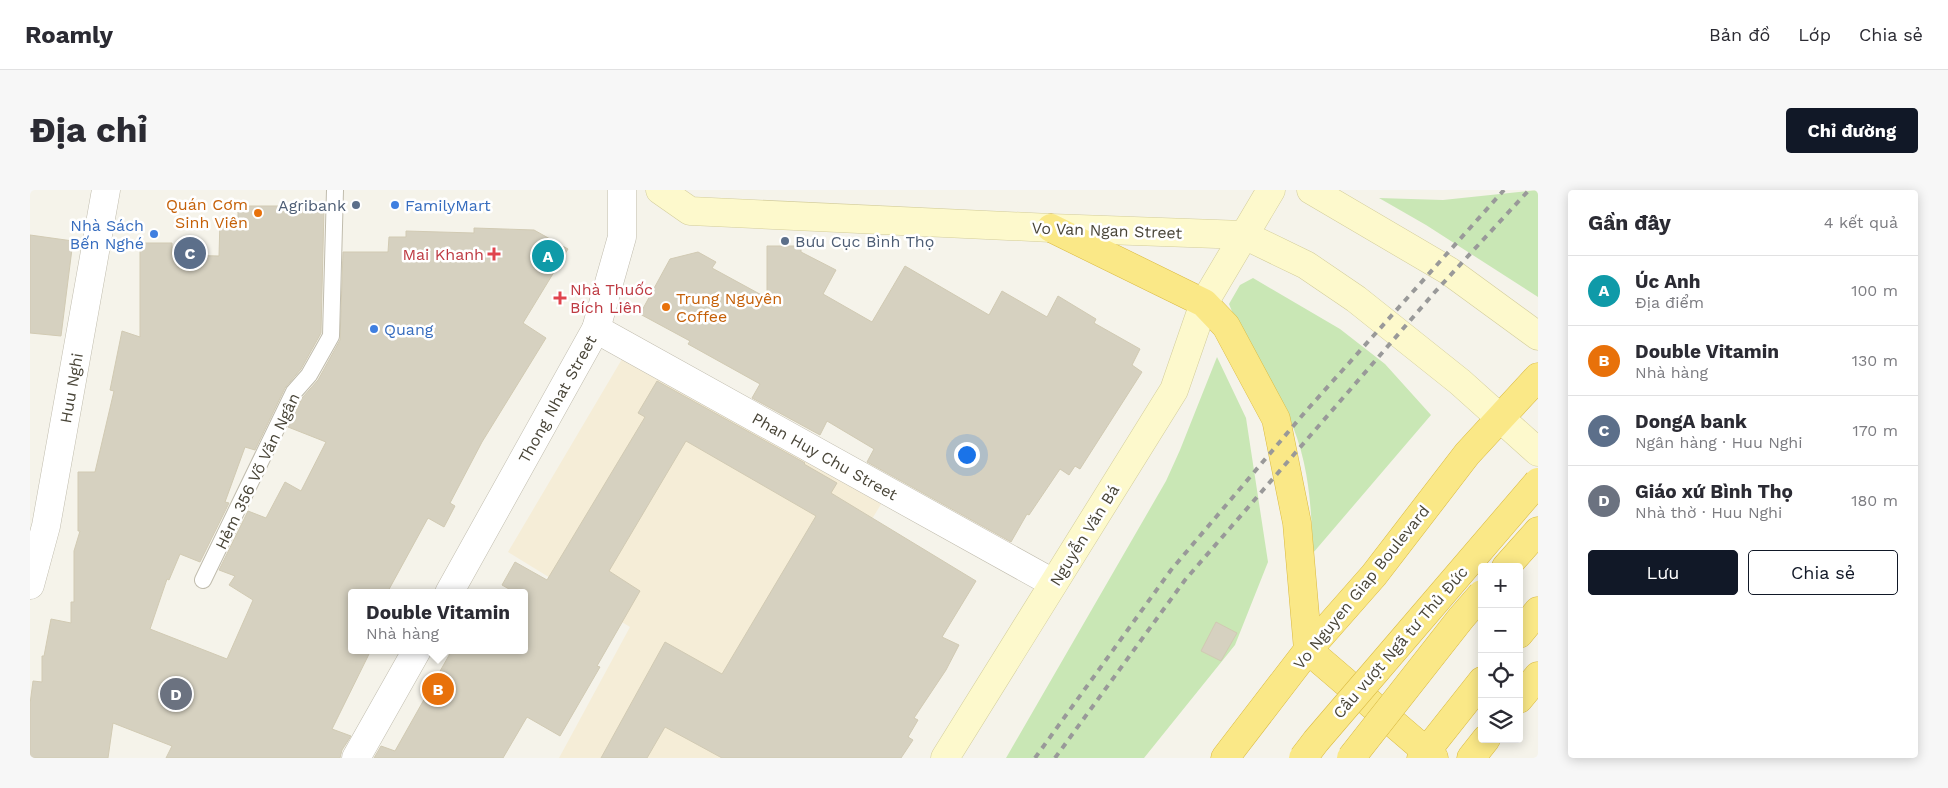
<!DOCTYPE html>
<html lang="vi">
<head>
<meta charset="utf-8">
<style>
  :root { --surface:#fff; --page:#f7f7f7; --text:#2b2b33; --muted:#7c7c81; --line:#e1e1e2; --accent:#111827 }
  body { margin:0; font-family:"Work Sans",sans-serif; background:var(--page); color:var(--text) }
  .controls { position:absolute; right:15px; bottom:15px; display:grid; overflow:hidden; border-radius:5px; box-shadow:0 2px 12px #0003 }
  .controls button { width:45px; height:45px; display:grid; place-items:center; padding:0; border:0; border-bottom:1px solid var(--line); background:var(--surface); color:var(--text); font:25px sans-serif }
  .you { position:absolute; left:936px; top:264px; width:18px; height:18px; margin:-12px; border:4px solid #fff; border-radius:50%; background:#1a73e8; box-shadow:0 0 0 8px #1a73e833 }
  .badge { display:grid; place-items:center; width:32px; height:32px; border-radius:50%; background:var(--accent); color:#fff; font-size:16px; font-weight:700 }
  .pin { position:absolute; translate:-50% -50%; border:2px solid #fff; box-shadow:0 1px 5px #0006 }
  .popup { position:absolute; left:318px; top:399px; width:180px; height:65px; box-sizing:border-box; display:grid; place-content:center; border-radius:5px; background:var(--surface); filter:drop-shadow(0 1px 4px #0005); font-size:16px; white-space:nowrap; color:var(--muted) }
  .popup b { font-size:19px; color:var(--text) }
  .popup::after { content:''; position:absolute; left:50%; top:100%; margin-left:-10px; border:10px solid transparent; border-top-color:var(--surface) }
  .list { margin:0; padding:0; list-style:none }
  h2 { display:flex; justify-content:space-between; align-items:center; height:65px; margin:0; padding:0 20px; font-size:21px }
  h2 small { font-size:16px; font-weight:400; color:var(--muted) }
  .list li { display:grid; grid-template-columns:32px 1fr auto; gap:15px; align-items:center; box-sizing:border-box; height:70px; padding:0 20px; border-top:1px solid var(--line) }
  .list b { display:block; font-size:19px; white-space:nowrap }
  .list p { margin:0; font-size:16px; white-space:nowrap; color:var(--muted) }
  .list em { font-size:16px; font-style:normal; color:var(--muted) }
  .actions { display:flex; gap:10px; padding:15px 20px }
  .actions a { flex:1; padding:11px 0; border:1px solid var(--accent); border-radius:5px; text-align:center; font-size:18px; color:var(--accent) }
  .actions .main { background:var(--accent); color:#fff }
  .icon { flex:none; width:28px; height:28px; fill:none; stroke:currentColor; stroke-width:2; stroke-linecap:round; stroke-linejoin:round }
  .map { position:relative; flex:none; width:1508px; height:568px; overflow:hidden; border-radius:5px }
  header { display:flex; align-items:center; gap:30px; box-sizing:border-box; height:70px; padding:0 25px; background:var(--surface); border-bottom:1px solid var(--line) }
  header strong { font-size:24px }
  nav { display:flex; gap:28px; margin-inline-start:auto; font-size:18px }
  .intro { display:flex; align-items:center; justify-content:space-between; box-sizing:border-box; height:120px; padding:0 30px }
  h1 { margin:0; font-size:35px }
  .button { padding:12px 22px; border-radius:5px; background:var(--accent); color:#fff; font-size:18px; font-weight:700 }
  main { display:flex; gap:30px; padding:0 30px }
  aside { flex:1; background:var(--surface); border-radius:5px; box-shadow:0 2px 12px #0003 }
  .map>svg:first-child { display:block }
</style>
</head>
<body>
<header>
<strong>Roamly</strong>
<nav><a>Bản đồ</a><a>Lớp</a><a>Chia sẻ</a></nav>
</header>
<div class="intro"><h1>Địa chỉ</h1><a class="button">Chỉ đường</a></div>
<main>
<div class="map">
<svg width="1508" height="568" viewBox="0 0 1508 568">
  <rect width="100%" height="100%" fill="#f5f3ea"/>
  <polygon fill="#f5edd7" points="595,164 853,311 728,515 822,568 529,568 600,437 478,362"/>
  <g fill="#c9e7b5">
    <polygon points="1508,0 1508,107 1396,35 1349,8 1413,10"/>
    <path d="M1223,88L1310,139L1355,174L1401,225L1283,363C1281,313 1279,271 1258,225C1240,187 1214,154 1199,114L1210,95Z"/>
    <polygon points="1187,167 1216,228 1238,372 1205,455 1114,568 976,568 1136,291 1150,260"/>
  </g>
  <g fill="#d6d1c0" stroke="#d1cab3">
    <polygon points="208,16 274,16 274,18 294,18 291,143 271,179 255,198 225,260 215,257 195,312 199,313 170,372 150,364 139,390 137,389 120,439 197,469 223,410 199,395 205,386 189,380 218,321 236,328 255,292 271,301 296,252 258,237 272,208 288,190 310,150 313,62 358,62 359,47 376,47 376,41 444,43 444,38 504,40 538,59 493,133 516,148 452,252 420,313 425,316 414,337 398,328 357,403 322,403 322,460 341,460 302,539 321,546 312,560 310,568 136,568 142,556 83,533 78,568 0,568 0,514 3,491 12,492 12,466 14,466 21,429 41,433 41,412 44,412 44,361 50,341 48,341 48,282 65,282 84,201 80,200 92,141 110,147 110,53 142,53 142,65 189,66 190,29 208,29"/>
    <polygon points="0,45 43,51 31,146 0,143"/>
    <polygon points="737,56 771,56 771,62 806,80 793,104 842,132 875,76 959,125 972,101 1017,127 1028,106 1066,129 1064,133 1110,159 1102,175 1112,182 1050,279 1045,276 1039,285 1030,279 999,325 997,324 981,352 837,272 844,259 797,231 790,245 722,208 730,194 658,154 660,151 610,124 640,69 668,62 686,72 682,78 737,108"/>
    <polygon points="627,191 775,273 774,274 807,293 801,303 946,391 912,447 929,455 916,480 884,528 888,530 878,547 883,550 871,568 692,568 635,537 617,568 571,568 635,452 692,484 786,326 656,251 579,381 610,401 567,476 570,477 530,546 497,527 473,568 344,568 351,556 365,561 422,460 494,460 494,403 486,403 472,395 485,372 517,390 615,227 608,223"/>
    <polygon points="1186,432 1207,443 1191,471 1171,461"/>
  </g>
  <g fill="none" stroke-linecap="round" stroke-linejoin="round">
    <g stroke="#c0bcad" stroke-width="18">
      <polyline id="service" points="173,390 264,202 279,185 301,146 305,0"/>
    </g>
    <g stroke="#c0bcad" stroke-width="29">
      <g id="minor">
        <polyline points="566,139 1023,393"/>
        <polyline points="0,395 16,336 76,0"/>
      </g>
    </g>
    <g stroke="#c0bcad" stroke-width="29">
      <g id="tertiary">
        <polyline points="419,403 566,139 592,47 592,0"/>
        <polyline points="326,568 387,460"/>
      </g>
    </g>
    <g stroke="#d3cd9b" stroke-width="29">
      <g id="secondary">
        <polyline points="630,0 660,21 1021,38 1214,45 1276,75 1326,109 1430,192 1508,262"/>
        <polyline points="1281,0 1419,81 1508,146"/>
        <polyline points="915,568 1144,200 1174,113 1241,0"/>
      </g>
    </g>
    <g stroke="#d9b940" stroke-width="29">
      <g id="trunk">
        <polyline points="1021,38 1174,113 1196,136 1246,229 1267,333 1278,460 1404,568"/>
        <polyline points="1476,377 1508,341"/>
        <polyline points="1489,444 1508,421"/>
        <polyline points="1489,509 1508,486"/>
        <polyline points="1195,568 1278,460 1344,385 1437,264 1508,187"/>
        <polyline points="1391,568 1452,491"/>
        <polyline points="1441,568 1456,549"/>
      </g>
    </g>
    <use href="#service" stroke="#fff" stroke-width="16"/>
    <use href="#minor" stroke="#fff" stroke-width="28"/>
    <use href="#tertiary" stroke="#fff" stroke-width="28"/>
    <use href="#secondary" stroke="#fdf9cc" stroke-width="28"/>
    <use href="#trunk" stroke="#fae887" stroke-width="28"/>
    <g stroke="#999" stroke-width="4" stroke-dasharray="6 6" stroke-linecap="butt">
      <polyline points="1005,568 1141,380 1276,221 1474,0"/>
      <polyline points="1025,568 1155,390 1404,103 1499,0"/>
    </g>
    <g stroke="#d9b940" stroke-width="29" stroke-linecap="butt">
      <g id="trunk-bridge">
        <polyline points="1273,568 1286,551 1508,292"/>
        <polyline points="1321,568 1431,428 1452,404"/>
      </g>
    </g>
    <use href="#trunk-bridge" stroke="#fae887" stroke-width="28"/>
  </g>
  <g fill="#5c6f8a" stroke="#fff" stroke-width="2">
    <circle cx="326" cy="15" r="5"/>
    <circle cx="755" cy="51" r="5"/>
  </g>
  <g fill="#3f7fe0" stroke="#fff" stroke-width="2">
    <circle cx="365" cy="15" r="5"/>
    <circle cx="124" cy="44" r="5"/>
    <circle cx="344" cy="139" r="5"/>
  </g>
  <g fill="#e8710a" stroke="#fff" stroke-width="2">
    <circle cx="228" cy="23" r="5"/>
    <circle cx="636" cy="117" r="5"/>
  </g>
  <g fill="#e0444e" stroke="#fff" stroke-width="2">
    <path d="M461.5 56.5h5v5h5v5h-5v5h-5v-5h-5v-5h5z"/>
    <path d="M527.5 100.5h5v5h5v5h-5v5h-5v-5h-5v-5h5z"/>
  </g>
  <g text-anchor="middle" stroke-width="5" stroke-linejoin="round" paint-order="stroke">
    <g font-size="16" fill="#c56008" stroke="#fff" text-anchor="end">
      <text x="218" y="20">Quán Cơm<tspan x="218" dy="18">Sinh Viên</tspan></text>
      <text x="646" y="114" text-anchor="start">Trung Nguyên<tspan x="646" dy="18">Coffee</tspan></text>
    </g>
    <g font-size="16" fill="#4e5e75" stroke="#fff" text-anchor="end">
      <text x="316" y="21">Agribank</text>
      <text x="765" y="57" text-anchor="start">Bưu Cục Bình Thọ</text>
    </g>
    <g font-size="16" fill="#366cbe" stroke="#fff" text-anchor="start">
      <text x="375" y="21">FamilyMart</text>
      <text x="114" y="41" text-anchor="end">Nhà Sách<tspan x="114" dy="18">Bến Nghé</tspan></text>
      <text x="354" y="145">Quang</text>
    </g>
    <g font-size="16" fill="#494538" stroke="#fff">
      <text transform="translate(1077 40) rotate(2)" y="6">Vo Van Ngan Street</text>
      <text transform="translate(41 198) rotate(-80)" y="6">Huu Nghi</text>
      <text transform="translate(527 209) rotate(-61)" y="6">Thong Nhat Street</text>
      <text transform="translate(795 266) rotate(29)" y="6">Phan Huy Chu Street</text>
      <text transform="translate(227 281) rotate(-64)" y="6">Hẻm 356 Võ Văn Ngân</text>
      <text transform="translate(1054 345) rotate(-58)" y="6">Nguyễn Văn Bá</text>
      <text transform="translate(1331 397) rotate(-51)" y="6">Vo Nguyen Giap Boulevard</text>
      <text transform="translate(1370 452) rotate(-49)" y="6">Cầu vượt Ngã tư Thủ Đức</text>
    </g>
    <g font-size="16" fill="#be3a42" stroke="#fff" text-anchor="end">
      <text x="454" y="70">Mai Khanh</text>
      <text x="540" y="105" text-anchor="start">Nhà Thuốc<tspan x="540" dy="18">Bích Liên</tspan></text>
    </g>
  </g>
</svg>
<div class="controls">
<button>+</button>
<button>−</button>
<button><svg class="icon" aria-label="locate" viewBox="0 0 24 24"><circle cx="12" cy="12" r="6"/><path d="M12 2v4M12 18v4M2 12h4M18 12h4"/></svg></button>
<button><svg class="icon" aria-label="layers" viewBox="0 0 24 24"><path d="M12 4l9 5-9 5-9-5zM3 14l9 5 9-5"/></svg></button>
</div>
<div class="you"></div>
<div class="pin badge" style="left:518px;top:66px;background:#0f9aa8">A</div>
<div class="pin badge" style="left:408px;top:499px;background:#e8710a">B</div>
<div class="popup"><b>Double Vitamin</b>Nhà hàng</div>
<div class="pin badge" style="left:160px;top:63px;background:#5c6f8a">C</div>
<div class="pin badge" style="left:146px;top:504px;background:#6b7280">D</div>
</div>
<aside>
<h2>Gần đây<small>4 kết quả</small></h2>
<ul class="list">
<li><span class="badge" style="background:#0f9aa8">A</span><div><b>Úc Anh</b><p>Địa điểm</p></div><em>100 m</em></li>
<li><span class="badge" style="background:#e8710a">B</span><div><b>Double Vitamin</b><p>Nhà hàng</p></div><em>130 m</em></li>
<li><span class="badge" style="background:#5c6f8a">C</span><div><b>DongA bank</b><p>Ngân hàng · Huu Nghi</p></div><em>170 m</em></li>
<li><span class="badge" style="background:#6b7280">D</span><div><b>Giáo xứ Bình Thọ</b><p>Nhà thờ · Huu Nghi</p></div><em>180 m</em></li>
</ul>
<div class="actions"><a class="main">Lưu</a><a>Chia sẻ</a></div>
</aside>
</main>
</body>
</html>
